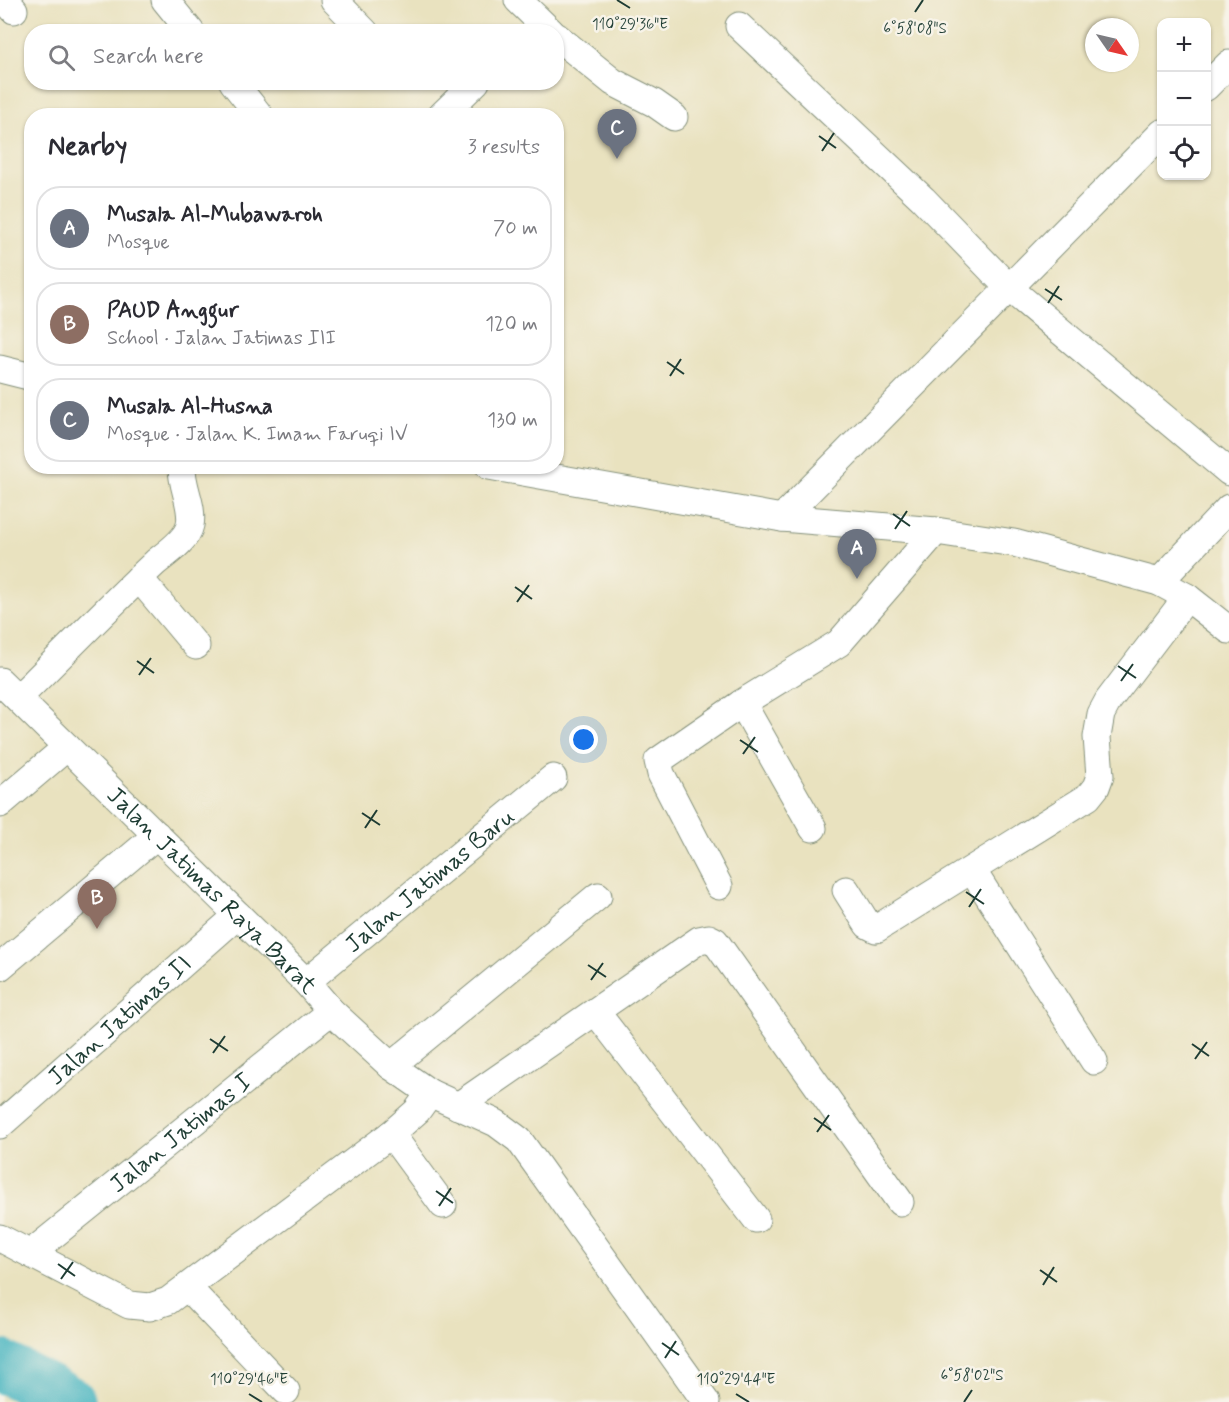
<!DOCTYPE html>
<html lang="en">
<head>
<meta charset="utf-8">
<style>
  :root { --surface:#fff; --page:#f2f2f3; --text:#2b2b33; --muted:#7c7c81; --line:#e1e1e2; --accent:#db2777 }
  body { margin:0; font-family:Mynerve,sans-serif; background:var(--page); color:var(--text) }
  .controls { position:absolute; right:18px; top:18px; display:grid; overflow:hidden; border-radius:12px; box-shadow:0 2px 4px #0004 }
  .controls button { width:54px; height:54px; display:grid; place-items:center; padding:0; border:0; border-bottom:2px solid var(--line); background:var(--surface); color:var(--text); font:30px sans-serif }
  .compass { position:absolute; left:1085px; top:18px; width:54px; height:54px; border-radius:50%; background:var(--surface); box-shadow:0 2px 4px #0004; rotate:124deg }
  .you { position:absolute; left:584px; top:740px; width:21px; height:21px; margin:-15px; border:4px solid #fff; border-radius:50%; background:#1a73e8; box-shadow:0 0 0 9px #1a73e833 }
  .badge { display:grid; place-items:center; width:39px; height:39px; border-radius:50%; background:var(--accent); color:#fff; font-size:20px; font-weight:700 }
  .pin { position:absolute; translate:-50% -50px; filter:drop-shadow(0 2px 3px #0008) }
  .pin::after { content:''; position:absolute; top:32px; width:21px; height:18px; background:inherit; clip-path:polygon(0 0,100% 0,50% 100%) }
  .list { margin:0; padding:0; list-style:none }
  h2 { display:flex; justify-content:space-between; align-items:center; height:78px; margin:0; padding:0 24px; font-size:26px }
  h2 small { font-size:20px; font-weight:400; color:var(--muted) }
  .list li { display:grid; grid-template-columns:39px 1fr auto; gap:18px; align-items:center; box-sizing:border-box; height:84px; margin:0 12px 12px; padding:0 12px; border:2px solid var(--line); border-radius:24px }
  .list b { display:block; font-size:22px; white-space:nowrap }
  .list p { margin:0; font-size:20px; white-space:nowrap; color:var(--muted) }
  .list em { font-size:20px; font-style:normal; color:var(--muted) }
  .icon { flex:none; width:33px; height:33px; fill:none; stroke:currentColor; stroke-width:2; stroke-linecap:round; stroke-linejoin:round }
  .map { position:relative; flex:none; width:1229px; height:1402px; overflow:hidden }
  .search { position:absolute; background:var(--surface); box-shadow:0 2px 4px #0004; left:24px; top:24px; width:540px; height:66px; display:flex; align-items:center; gap:15px; box-sizing:border-box; padding:0 21px; border-radius:24px; color:var(--muted); font-size:22px }
  .panel { position:absolute; background:var(--surface); box-shadow:0 2px 4px #0004; left:24px; top:108px; width:540px; height:366px; border-radius:24px }
  .map>svg:first-child { display:block }
</style>
</head>
<body>
<div class="map">
<svg width="1229" height="1402" viewBox="0 0 1229 1402">
  <rect width="100%" height="100%" fill="#f7f3e8"/>
  <filter id="ink" filterUnits="userSpaceOnUse"><feTurbulence type="fractalNoise" baseFrequency=".0167" numOctaves="2"/><feDisplacementMap in="SourceGraphic" scale="12" xChannelSelector="R" yChannelSelector="G"/><feConvolveMatrix kernelMatrix="1 2 1 2 8 2 1 2 1" color-interpolation-filters="sRGB"/></filter>
  <filter id="wash" filterUnits="userSpaceOnUse"><feTurbulence type="fractalNoise" baseFrequency=".008" numOctaves="4" result="noise"/><feDisplacementMap in="SourceGraphic" scale="24" xChannelSelector="R" yChannelSelector="G"/><feGaussianBlur stdDeviation="1.35" result="paint"/><feColorMatrix in="noise" values="0 0 0 0 0 0 0 0 0 0 0 0 0 0 0 0 0 1.4 0 .05"/><feComposite in="paint" operator="in"/></filter>
  <g filter="url(#wash)">
    <rect width="100%" height="100%" fill="#e9e2bf"/>
    <g fill="none" stroke-linecap="round" stroke-linejoin="round">
      <polyline stroke="#45b4c0" stroke-width="52" points="0,1365 70,1402"/>
    </g>
  </g>
  <g filter="url(#ink)">
    <g fill="none" stroke-linecap="round" stroke-linejoin="round">
      <g stroke="#84907a" stroke-width="29">
        <g id="minor">
          <polyline points="5,0 14,10"/>
          <polyline points="165,0 191,32"/>
          <polyline points="334,0 365,32"/>
          <polyline points="518,0 551,32"/>
          <polyline points="739,26 923,199 1009,288 1229,472"/>
          <polyline points="556,36 613,82 654,103 674,117"/>
          <polyline points="233,82 260,116"/>
          <polyline points="1206,87 1229,64"/>
          <polyline points="441,116 476,82"/>
          <polyline points="0,369 32,377"/>
          <polyline points="489,466 782,518 936,531 1014,543 1159,582 1187,597 1229,630"/>
          <polyline points="782,518 1162,133"/>
          <polyline points="139,578 196,646"/>
          <polyline points="1159,582 1229,508"/>
          <path id="s1" d="M0,681L306,982L331,1011L391,1066L430,1093L496,1123L519,1140L706,1402"/>
          <path d="M18,698C64,653 109,606 156,562C167,553 187,540 190,525C194,506 181,486 182,466"/>
          <polyline points="742,703 813,828"/>
          <polyline points="0,804 67,747"/>
          <polyline points="972,870 1094,1061"/>
          <polyline points="719,886 661,774 658,761 742,703 839,643 936,531"/>
          <polyline points="846,890 868,925 876,929 1088,797 1096,787 1100,776 1097,737 1101,714 1108,701 1187,597"/>
          <polyline points="0,967 157,835"/>
          <path id="s2" d="M306,982L553,778"/>
          <polyline points="596,1012 756,1219"/>
          <polyline points="391,1066 598,896"/>
          <polyline points="458,1106 699,940 709,938 715,941 900,1202"/>
          <path id="s3" d="M0,1125L238,915"/>
          <polyline points="391,1134 443,1205"/>
          <polyline points="0,1238 129,1305 150,1307 168,1301 391,1134 417,1111 430,1093"/>
          <path id="s4" d="M31,1253L331,1011"/>
          <polyline points="188,1288 286,1391"/>
        </g>
      </g>
      <use href="#minor" stroke="#fff" stroke-width="27"/>
    </g>
  </g>
  <path fill="none" stroke="#1f3d34" stroke-width="2" d="M617,0L630,8M915,12L923,0M819,136L836,148M822,151L834,133M1045,289L1062,300M1048,303L1059,286M667,362L684,374M670,376L681,359M893,514L910,526M895,529L907,511M515,587L532,599M517,602L529,585M137,661L154,673M1118,666L1136,678M139,675L151,658M1121,681L1133,664M740,740L758,752M743,754L755,737M362,813L380,825M365,828L377,810M966,892L984,904M969,907L981,889M588,965L606,977M591,980L603,963M210,1039L228,1051M1192,1044L1209,1056M213,1053L225,1036M1195,1059L1207,1042M814,1118L831,1130M817,1132L829,1115M436,1191L453,1203M439,1206L451,1188M58,1264L75,1276M1040,1270L1057,1282M61,1279L73,1262M1043,1285L1054,1267M662,1343L679,1355M665,1358L676,1341M249,1394L262,1402M736,1394L749,1402M964,1402L972,1390"/>
  <g text-anchor="middle" stroke-width="5" stroke-linejoin="round" paint-order="stroke">
    <g font-size="24" fill="#1f3d34" stroke="#f7f3e8">
      <text dy="8" stroke="none"><textPath href="#s2" startOffset="160">Jalan Jatimas Baru</textPath></text>
      <text dy="8" stroke="none"><textPath href="#s1" startOffset="298">Jalan Jatimas Raya Barat</textPath></text>
      <text dy="8" stroke="none"><textPath href="#s3" startOffset="159">Jalan Jatimas II</textPath></text>
      <text dy="8" stroke="none"><textPath href="#s4" startOffset="192">Jalan Jatimas I</textPath></text>
    </g>
  </g>
  <g font-size="15" text-anchor="middle" fill="#1f3d34" stroke="#f7f3e8" stroke-width="5" stroke-linejoin="round" paint-order="stroke">
    <text x="630" y="29">110°29'36"E</text>
    <text x="915" y="33">6°58'08"S</text>
    <text x="972" y="1380">6°58'02"S</text>
    <text x="249" y="1384">110°29'46"E</text>
    <text x="736" y="1384">110°29'44"E</text>
  </g>
</svg>
<div class="controls">
<button>+</button>
<button>−</button>
<button><svg class="icon" aria-label="locate" viewBox="0 0 24 24"><circle cx="12" cy="12" r="6"/><path d="M12 2v4M12 18v4M2 12h4M18 12h4"/></svg></button>
</div>
<svg class="compass" viewBox="-18 -18 36 36"><path d="M0-13l5 13h-10z" fill="#e53935"/><path d="M0 13l5-13h-10z" fill="#7c7c81"/></svg>
<div class="you"></div>
<div class="pin badge" style="left:857px;top:579px;background:#6b7280">A</div>
<div class="pin badge" style="left:97px;top:929px;background:#8d6e63">B</div>
<div class="pin badge" style="left:617px;top:159px;background:#6b7280">C</div>
<div class="search"><svg class="icon" aria-label="search" viewBox="0 0 24 24"><circle cx="10" cy="10" r="6"/><path d="M15 15l6 6"/></svg>Search here</div>
<section class="panel">
<h2>Nearby<small>3 results</small></h2>
<ul class="list">
<li><span class="badge" style="background:#6b7280">A</span><div><b>Musala Al-Mubawaroh</b><p>Mosque</p></div><em>70 m</em></li>
<li><span class="badge" style="background:#8d6e63">B</span><div><b>PAUD Anggur</b><p>School · Jalan Jatimas III</p></div><em>120 m</em></li>
<li><span class="badge" style="background:#6b7280">C</span><div><b>Musala Al-Husna</b><p>Mosque · Jalan K. Imam Faruqi IV</p></div><em>130 m</em></li>
</ul>
</section>
</div>
</body>
</html>
